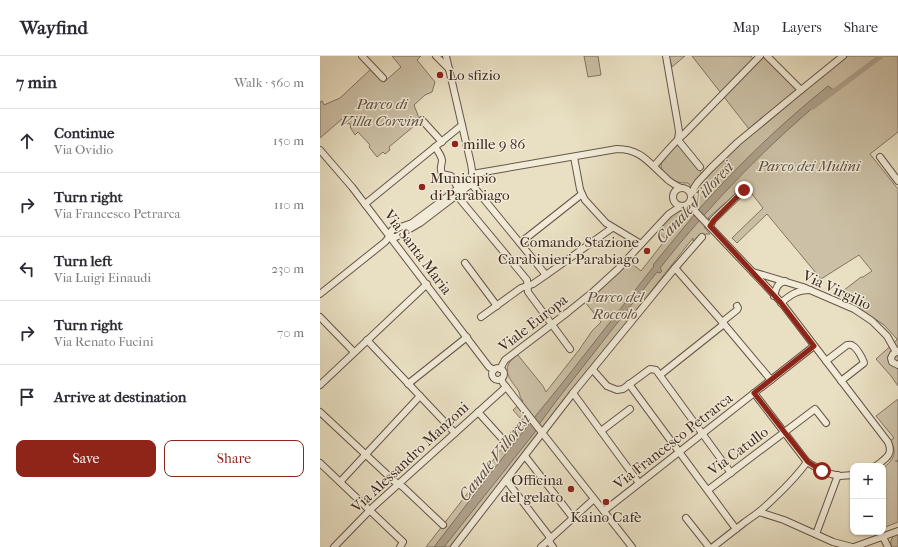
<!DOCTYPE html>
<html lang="en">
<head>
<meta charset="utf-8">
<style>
  :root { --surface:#fff; --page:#f7f7f7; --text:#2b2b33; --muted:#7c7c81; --line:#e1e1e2; --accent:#8f2418 }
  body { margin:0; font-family:"IM FELL French Canon",serif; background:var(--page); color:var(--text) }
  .controls { position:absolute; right:12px; bottom:12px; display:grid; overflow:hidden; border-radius:8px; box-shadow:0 1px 3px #0004 }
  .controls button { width:36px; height:36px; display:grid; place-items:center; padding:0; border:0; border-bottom:1px solid var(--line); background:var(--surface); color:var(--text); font:20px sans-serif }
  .stop { position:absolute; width:12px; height:12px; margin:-9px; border:3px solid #8f2418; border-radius:50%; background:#fff }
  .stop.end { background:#8f2418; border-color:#fff; box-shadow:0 1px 4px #0008 }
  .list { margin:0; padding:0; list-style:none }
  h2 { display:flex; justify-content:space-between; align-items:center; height:52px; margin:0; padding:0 16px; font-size:17px }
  h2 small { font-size:13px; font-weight:400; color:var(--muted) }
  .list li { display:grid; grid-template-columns:26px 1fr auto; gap:12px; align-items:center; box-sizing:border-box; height:64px; padding:0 16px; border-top:1px solid var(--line) }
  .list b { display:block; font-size:15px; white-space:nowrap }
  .list p { margin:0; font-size:13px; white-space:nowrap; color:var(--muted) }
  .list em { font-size:13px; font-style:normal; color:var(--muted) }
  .actions { display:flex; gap:8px; padding:12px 16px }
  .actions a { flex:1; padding:9px 0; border:1px solid var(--accent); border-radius:8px; text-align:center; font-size:14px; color:var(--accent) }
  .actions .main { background:var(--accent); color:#fff }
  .icon { flex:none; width:22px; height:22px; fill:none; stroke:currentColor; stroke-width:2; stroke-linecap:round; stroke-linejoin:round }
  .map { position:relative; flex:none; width:578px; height:491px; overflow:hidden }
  header { display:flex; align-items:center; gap:24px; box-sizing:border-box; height:56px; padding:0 20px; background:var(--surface); border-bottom:1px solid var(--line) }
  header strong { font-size:19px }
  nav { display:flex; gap:22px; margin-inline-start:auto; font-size:14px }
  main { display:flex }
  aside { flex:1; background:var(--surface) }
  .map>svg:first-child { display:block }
</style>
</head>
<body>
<header>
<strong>Wayfind</strong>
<nav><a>Map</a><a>Layers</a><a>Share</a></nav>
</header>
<main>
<aside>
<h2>7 min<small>Walk · 560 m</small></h2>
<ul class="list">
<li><svg class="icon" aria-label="ahead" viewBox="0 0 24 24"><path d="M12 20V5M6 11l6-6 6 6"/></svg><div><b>Continue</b><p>Via Ovidio</p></div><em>150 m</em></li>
<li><svg class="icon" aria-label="right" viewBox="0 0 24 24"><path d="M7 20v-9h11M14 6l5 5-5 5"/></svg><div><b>Turn right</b><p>Via Francesco Petrarca</p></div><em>110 m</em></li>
<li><svg class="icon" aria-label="left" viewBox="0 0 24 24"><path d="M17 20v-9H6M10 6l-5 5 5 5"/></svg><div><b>Turn left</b><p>Via Luigi Einaudi</p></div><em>230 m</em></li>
<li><svg class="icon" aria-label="right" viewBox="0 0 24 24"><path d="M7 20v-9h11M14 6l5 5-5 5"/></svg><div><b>Turn right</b><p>Via Renato Fucini</p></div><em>70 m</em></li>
<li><svg class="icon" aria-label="arrive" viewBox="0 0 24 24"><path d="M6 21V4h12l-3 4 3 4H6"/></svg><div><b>Arrive at destination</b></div></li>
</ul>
<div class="actions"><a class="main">Save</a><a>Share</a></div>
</aside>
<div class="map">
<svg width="578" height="491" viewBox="0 0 578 491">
  <rect width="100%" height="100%" fill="#e9e0c3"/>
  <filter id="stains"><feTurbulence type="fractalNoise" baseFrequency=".005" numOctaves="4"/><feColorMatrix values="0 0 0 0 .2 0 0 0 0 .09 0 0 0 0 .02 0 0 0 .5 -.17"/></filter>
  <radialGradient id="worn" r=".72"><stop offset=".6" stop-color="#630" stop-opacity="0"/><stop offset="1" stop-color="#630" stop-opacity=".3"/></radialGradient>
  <g fill="#ccc1a7" stroke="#847464">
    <polygon points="72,0 101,0 97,4 115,26 112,36 105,39 94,49 100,65 69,91 70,94 65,98 63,96 57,101 49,91 50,89 38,76 35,79 30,71 31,70 29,67 27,68 22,63 0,82 0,46 2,45 4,49 20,42 51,13 64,26 81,11"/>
    <polygon points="264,0 278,0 281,19 268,21"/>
    <polygon points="349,0 365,0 352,11"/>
    <path d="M372,0H431L436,7L445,0L479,36L527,0H578V76L550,98L578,133V330L571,320L556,303L576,285L577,283L564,269L536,250L515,241L541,221H543L552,215L539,199L501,223L447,158L417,187L412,182L443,152L429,134H427L425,131L408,147H405L388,162L391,165L385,170L384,171L390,178H385L378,188L374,184L373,185V182L317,253L318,254L131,491H106L171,407L184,389L192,374L201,363L193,354L203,345C200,342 200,339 199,336C194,327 183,319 189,307C191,304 195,301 197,298L223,330L226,336L259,294L272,275L281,266L265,246L282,232L309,205L321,215L346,183L337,175C345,166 358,148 371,158L375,154C370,146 370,141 372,132L368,127C364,127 361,127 358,126C351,124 340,116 341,108C343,101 351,94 356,90L358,89L364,94L384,120L401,104L399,100L429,73Z"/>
    <path d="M578,343V466L563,472V412C574,404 578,396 570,385L574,382L556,360Z"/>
    <path d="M578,476V491H571C570,484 572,480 578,476Z"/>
  </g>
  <path fill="#aea18c" stroke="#807161" d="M508,30L514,34C450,86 391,147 340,212L342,215L340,217L337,216L237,344L220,367L215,376L124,491H114L167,422L209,368L240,330L334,210L333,209C349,190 364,171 380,152C419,108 462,67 508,30Z"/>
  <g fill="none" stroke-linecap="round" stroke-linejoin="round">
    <polyline stroke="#807161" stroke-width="1.5" points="576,405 578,405"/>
    <polyline stroke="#aea18c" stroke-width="5" points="493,51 561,0"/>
    <g stroke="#67564a" stroke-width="8">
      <g id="minor">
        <polyline points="42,0 63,22"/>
        <polyline points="116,0 130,14"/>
        <polyline points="346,0 358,69 359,76 358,84 380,111"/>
        <polyline points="447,0 481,34"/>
        <polyline points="102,64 122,86"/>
        <path d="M115,91C118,95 121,99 122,104C122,111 119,110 122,118L131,120L138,132"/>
        <polyline points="0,94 32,131 169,311 174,314"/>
        <polyline points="254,101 260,133 262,138 265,144 286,167 321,188"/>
        <polyline points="560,101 578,125"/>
        <path d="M334,110C344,99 353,87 364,78L440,0"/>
        <path d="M152,118L297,93C321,93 329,107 345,121C349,126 355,129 361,132"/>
        <polyline points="148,125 154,131 226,219"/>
        <circle cx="362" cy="141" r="9"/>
        <polyline points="134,136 207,224 208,236 250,293"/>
        <polyline points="372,139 374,132 378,126 391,112 418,86 481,34 523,0"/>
        <polyline points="45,148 142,69"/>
        <path d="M364,150L370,152L375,155L461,246L568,386C574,399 565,403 556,410"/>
        <polyline points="390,170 393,164 424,134"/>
        <polyline points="69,181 76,181 100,167 151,128 153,121 151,108 126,0"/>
        <polyline points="200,187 262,138"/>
        <polyline points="145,207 177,250"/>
        <polyline points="355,212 404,268 451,324"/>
        <polyline points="433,216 483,231 534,253 552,265 567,280 576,296"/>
        <polyline points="0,238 65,186 69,181 72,174 92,167 147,126"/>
        <path d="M454,240C456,233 457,227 465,225"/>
        <path d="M461,247C470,239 477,234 490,234"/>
        <polyline points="0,261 34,296"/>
        <polyline points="161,261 201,232 213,228 226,219 292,172"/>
        <polyline points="402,266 417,254 418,252 417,250"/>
        <polyline points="47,284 135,377"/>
        <polyline points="578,295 573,298 571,302 572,306 578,309"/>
        <path d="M506,305L527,289C529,289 531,288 533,290C537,292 543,303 544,307L521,325"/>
        <circle cx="178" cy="318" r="6"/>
        <polyline points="180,313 185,304 189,301 248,256 274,235 298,213 349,158 361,150"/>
        <polyline points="273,314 287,330 297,334 303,333 330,313 336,314 411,417"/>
        <polyline points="340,319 404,268"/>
        <polyline points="181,323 183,327 312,491"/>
        <polyline points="88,328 147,281"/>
        <polyline points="309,328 416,473"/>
        <polyline points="0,329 107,228"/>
        <polyline points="253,337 319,427"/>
        <polyline points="434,337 487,406 502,415 511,418 520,420 533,419"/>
        <polyline points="0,356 74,425 83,431 123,469"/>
        <polyline points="158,356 186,387"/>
        <polyline points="281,375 310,353"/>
        <polyline points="205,400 253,462"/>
        <polyline points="0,407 83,486 80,491"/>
        <polyline points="186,424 229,480 230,487 233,491"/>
        <polyline points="20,426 100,340"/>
        <polyline points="388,434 495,353 506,367"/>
        <polyline points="284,455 494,290"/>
        <path d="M439,456C456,441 474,424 487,406"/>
        <polyline points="366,462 389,491"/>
        <polyline points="496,478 518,419"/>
        <polyline points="563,481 568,491"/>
        <polyline points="14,491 53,451 186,331"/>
        <polyline points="134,491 253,337 355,212 382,181"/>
        <polyline points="221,491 274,443"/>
        <polyline points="393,491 425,466 439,456 464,464 513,486 532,491"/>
        <polyline points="534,491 578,475"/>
      </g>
    </g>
    <use href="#minor" stroke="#f1ebd8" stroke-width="6"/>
  </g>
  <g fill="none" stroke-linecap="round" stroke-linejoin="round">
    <polyline stroke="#8f2418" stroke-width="5" points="424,134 394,164 390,170 461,247 494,290 434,337 488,406 502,415"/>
  </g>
  <g fill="#8f2418" stroke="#f1ebd8" stroke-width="1.5">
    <circle cx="120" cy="19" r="4"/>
    <circle cx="135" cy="88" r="4"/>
    <circle cx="102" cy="131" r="4"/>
    <circle cx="327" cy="195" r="4"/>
    <circle cx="251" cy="433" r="4"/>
    <circle cx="286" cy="446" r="4"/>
  </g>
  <g text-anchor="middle" stroke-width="3" stroke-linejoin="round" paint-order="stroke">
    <g font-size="15" fill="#3c2821" stroke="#f1ebd8" text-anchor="start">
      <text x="128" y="24">Lo sfizio</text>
      <text x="143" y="93">mille 9 86</text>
      <text x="110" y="127">Municipio<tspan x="110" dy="17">di Parabiago</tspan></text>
      <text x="319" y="191" text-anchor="end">Comando Stazione<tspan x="319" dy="17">Carabinieri Parabiago</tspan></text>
      <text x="243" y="429" text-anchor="end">Officina<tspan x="243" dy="17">del gelato</tspan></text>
      <text x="286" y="466" text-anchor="middle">Kaino Cafè</text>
    </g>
    <g font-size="15" font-style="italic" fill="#604e42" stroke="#f1ebd8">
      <text x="62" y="53">Parco di<tspan x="62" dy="17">Villa Corvini</tspan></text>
      <text x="489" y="115">Parco dei Mulini</text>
      <text x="295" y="246">Parco del<tspan x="295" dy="17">Roccolo</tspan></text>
    </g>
    <g font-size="15" fill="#3c2821" stroke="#f1ebd8">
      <text transform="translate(98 196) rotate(53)" y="5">Via Santa Maria</text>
      <text transform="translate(517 234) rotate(25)" y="5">Via Virgilio</text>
      <text transform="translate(213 267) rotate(-38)" y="5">Viale Europa</text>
      <text transform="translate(353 385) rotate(-38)" y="5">Via Francesco Petrarca</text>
      <text transform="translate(418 395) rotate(-37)" y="5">Via Catullo</text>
      <text transform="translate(90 401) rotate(-43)" y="5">Via Alessandro Manzoni</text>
    </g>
    <g font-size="16" font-style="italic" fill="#5e4c41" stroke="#f1ebd8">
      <text transform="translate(374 146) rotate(-47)" y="6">Canale Villoresi</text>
      <text transform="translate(174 401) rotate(-52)" y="6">Canale Villoresi</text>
    </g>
  </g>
  <rect width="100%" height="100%" filter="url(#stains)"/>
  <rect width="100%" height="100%" fill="url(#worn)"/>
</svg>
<div class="controls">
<button>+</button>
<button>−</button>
</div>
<div class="stop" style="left:502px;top:415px"></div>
<div class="stop end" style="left:424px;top:134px"></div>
</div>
</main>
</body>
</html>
